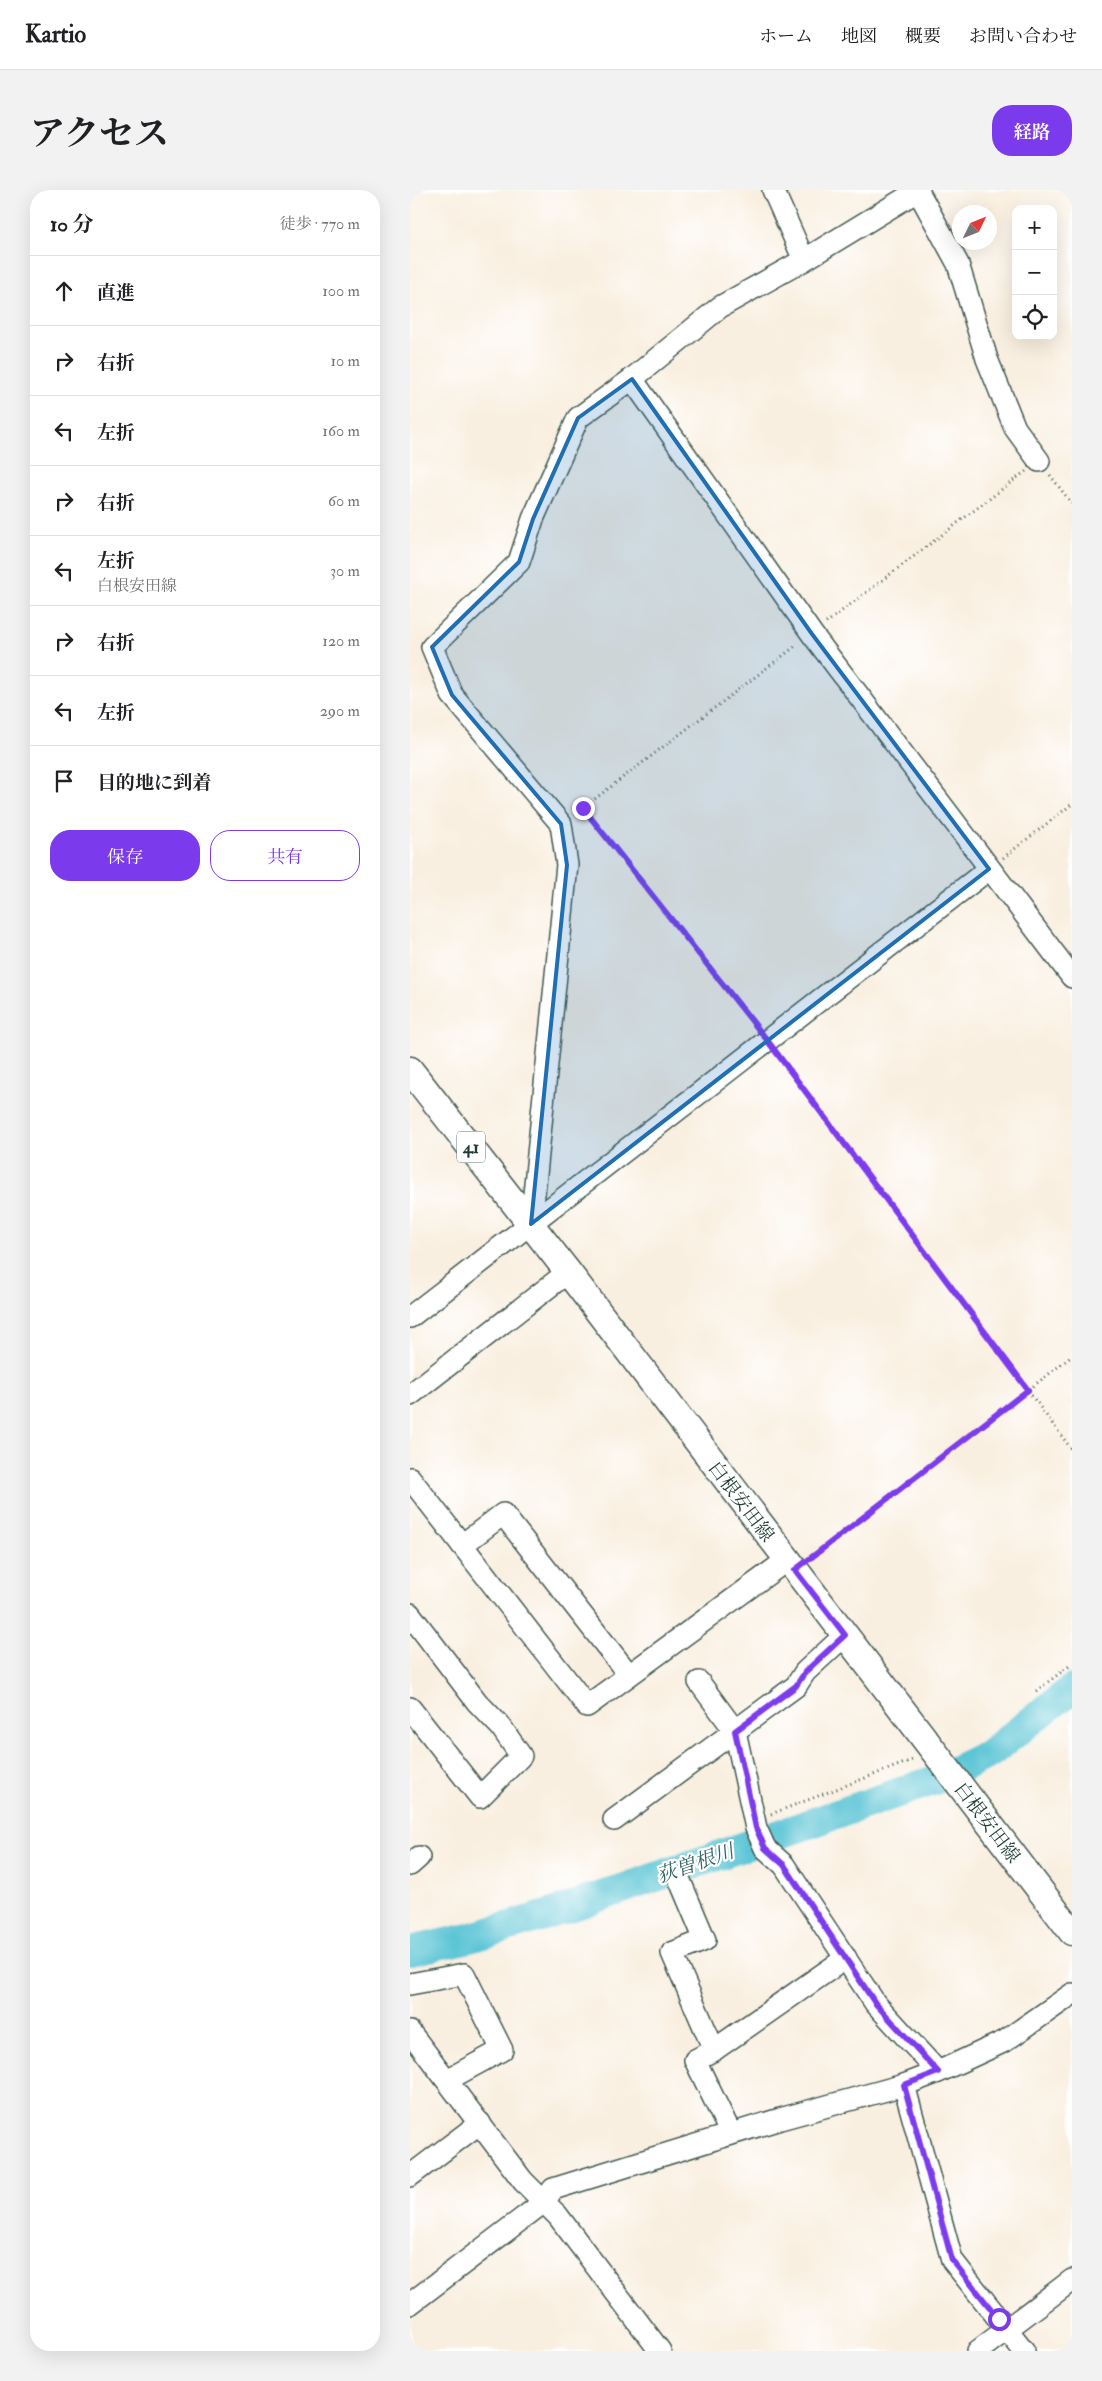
<!DOCTYPE html>
<html lang="ja">
<head>
<meta charset="utf-8">
<style>
  :root { --surface:#fff; --page:#f2f2f2; --text:#202124; --muted:#757577; --line:#e0e0e0; --accent:#7c3aed }
  body { margin:0; font-family:"IM FELL Double Pica","Noto Serif JP",serif; background:var(--page); color:var(--text) }
  .controls { position:absolute; right:15px; top:15px; display:grid; overflow:hidden; border-radius:10px; box-shadow:0 5px 20px #0002 }
  .controls button { width:45px; height:45px; display:grid; place-items:center; padding:0; border:0; border-bottom:1px solid var(--line); background:var(--surface); color:var(--text); font:25px sans-serif }
  .compass { position:absolute; left:542px; top:15px; width:45px; height:45px; border-radius:50%; background:var(--surface); box-shadow:0 5px 20px #0002; rotate:47deg }
  .stop { position:absolute; width:15px; height:15px; margin:-11px; border:4px solid #7c3aed; border-radius:50%; background:#fff }
  .stop.end { background:#7c3aed; border-color:#fff; box-shadow:0 1px 5px #0008 }
  .list { margin:0; padding:0; list-style:none }
  h2 { display:flex; justify-content:space-between; align-items:center; height:65px; margin:0; padding:0 20px; font-size:21px }
  h2 small { font-size:16px; font-weight:400; color:var(--muted) }
  .list li { display:grid; grid-template-columns:32px 1fr auto; gap:15px; align-items:center; box-sizing:border-box; height:70px; padding:0 20px; border-top:1px solid var(--line) }
  .list b { display:block; font-size:19px; white-space:nowrap }
  .list p { margin:0; font-size:16px; white-space:nowrap; color:var(--muted) }
  .list em { font-size:16px; font-style:normal; color:var(--muted) }
  .actions { display:flex; gap:10px; padding:15px 20px }
  .actions a { flex:1; padding:11px 0; border:1px solid var(--accent); border-radius:20px; text-align:center; font-size:18px; color:var(--accent) }
  .actions .main { background:var(--accent); color:#fff }
  .icon { flex:none; width:28px; height:28px; fill:none; stroke:currentColor; stroke-width:2; stroke-linecap:round; stroke-linejoin:round }
  .map { position:relative; flex:none; width:662px; height:2161px; overflow:hidden; border-radius:20px }
  header { display:flex; align-items:center; gap:30px; box-sizing:border-box; height:70px; padding:0 25px; background:var(--surface); border-bottom:1px solid var(--line) }
  header strong { font-size:24px }
  nav { display:flex; gap:28px; margin-inline-start:auto; font-size:18px }
  .intro { display:flex; align-items:center; justify-content:space-between; box-sizing:border-box; height:120px; padding:0 30px }
  h1 { margin:0; font-size:35px }
  .button { padding:12px 22px; border-radius:20px; background:var(--accent); color:#fff; font-size:18px; font-weight:700 }
  main { display:flex; gap:30px; padding:0 30px }
  aside { flex:1; background:var(--surface); border-radius:20px; box-shadow:0 5px 20px #0002 }
  .map>svg:first-child { display:block }
</style>
</head>
<body>
<header>
<strong>Kartio</strong>
<nav><a>ホーム</a><a>地図</a><a>概要</a><a>お問い合わせ</a></nav>
</header>
<div class="intro"><h1>アクセス</h1><a class="button">経路</a></div>
<main>
<aside>
<h2>10 分<small>徒歩 · 770 m</small></h2>
<ul class="list">
<li><svg class="icon" aria-label="ahead" viewBox="0 0 24 24"><path d="M12 20V5M6 11l6-6 6 6"/></svg><div><b>直進</b></div><em>100 m</em></li>
<li><svg class="icon" aria-label="right" viewBox="0 0 24 24"><path d="M7 20v-9h11M14 6l5 5-5 5"/></svg><div><b>右折</b></div><em>10 m</em></li>
<li><svg class="icon" aria-label="left" viewBox="0 0 24 24"><path d="M17 20v-9H6M10 6l-5 5 5 5"/></svg><div><b>左折</b></div><em>160 m</em></li>
<li><svg class="icon" aria-label="right" viewBox="0 0 24 24"><path d="M7 20v-9h11M14 6l5 5-5 5"/></svg><div><b>右折</b></div><em>60 m</em></li>
<li><svg class="icon" aria-label="left" viewBox="0 0 24 24"><path d="M17 20v-9H6M10 6l-5 5 5 5"/></svg><div><b>左折</b><p>白根安田線</p></div><em>30 m</em></li>
<li><svg class="icon" aria-label="right" viewBox="0 0 24 24"><path d="M7 20v-9h11M14 6l5 5-5 5"/></svg><div><b>右折</b></div><em>120 m</em></li>
<li><svg class="icon" aria-label="left" viewBox="0 0 24 24"><path d="M17 20v-9H6M10 6l-5 5 5 5"/></svg><div><b>左折</b></div><em>290 m</em></li>
<li><svg class="icon" aria-label="arrive" viewBox="0 0 24 24"><path d="M6 21V4h12l-3 4 3 4H6"/></svg><div><b>目的地に到着</b></div></li>
</ul>
<div class="actions"><a class="main">保存</a><a>共有</a></div>
</aside>
<div class="map">
<svg width="662" height="2161" viewBox="0 0 662 2161">
  <rect width="100%" height="100%" fill="#fff"/>
  <filter id="ink" filterUnits="userSpaceOnUse"><feTurbulence type="fractalNoise" baseFrequency=".02" numOctaves="2"/><feDisplacementMap in="SourceGraphic" scale="10" xChannelSelector="R" yChannelSelector="G"/><feConvolveMatrix kernelMatrix="1 2 1 2 8 2 1 2 1" color-interpolation-filters="sRGB"/></filter>
  <filter id="wash" filterUnits="userSpaceOnUse"><feTurbulence type="fractalNoise" baseFrequency=".0096" numOctaves="4" result="noise"/><feDisplacementMap in="SourceGraphic" scale="20" xChannelSelector="R" yChannelSelector="G"/><feGaussianBlur stdDeviation="1.12" result="paint"/><feColorMatrix in="noise" values="0 0 0 0 0 0 0 0 0 0 0 0 0 0 0 0 0 1.4 0 .05"/><feComposite in="paint" operator="in"/></filter>
  <g filter="url(#wash)">
    <rect width="100%" height="100%" fill="#f9efe0"/>
    <g fill="none" stroke-linecap="round" stroke-linejoin="round">
      <polyline stroke="#5bc5d5" stroke-width="30" points="0,1761 59,1748 137,1725 525,1590 579,1564 662,1499"/>
    </g>
  </g>
  <g filter="url(#ink)">
    <g fill="none" stroke-linecap="round" stroke-linejoin="round">
      <g stroke="#40584e" stroke-width="24">
        <g id="minor">
          <polyline points="363,0 394,70"/>
          <polyline points="508,1 548,74 577,169 605,238 629,271"/>
          <polyline points="222,189 402,444 662,787"/>
          <polyline points="121,1034 157,675 151,634 42,505 22,457 109,372 123,329 168,228 222,189 310,117 394,70 509,0"/>
          <polyline points="0,1127 579,679"/>
          <polyline points="0,1205 158,1082"/>
          <polyline points="0,1288 177,1516 377,1370"/>
          <polyline points="52,1355 93,1324 219,1485"/>
          <polyline points="0,1424 67,1512 91,1537 111,1566 70,1607 0,1518"/>
          <polyline points="289,1492 325,1541 346,1638 355,1658 374,1675 465,1813 528,1882"/>
          <polyline points="204,1630 386,1496 395,1482 435,1445"/>
          <polyline points="0,1675 9,1667"/>
          <polyline points="270,1691 295,1750 262,1763 304,1860 285,1870 321,1944"/>
          <polyline points="0,1794 54,1784 92,1860 37,1890"/>
          <polyline points="0,1842 113,1991 148,2026 250,2161"/>
          <polyline points="304,1860 436,1768"/>
          <polyline points="494,1895 542,2070 614,2161"/>
          <polyline points="0,1986 70,1933"/>
          <polyline points="0,2114 134,2012 143,1999 370,1929 494,1895 528,1882 595,1851 662,1804"/>
          <polyline points="568,2161 662,2090"/>
        </g>
      </g>
      <g stroke="#40584e" stroke-width="29">
        <polyline id="major" points="0,880 158,1082 662,1742"/>
      </g>
      <g stroke="#40584e" stroke-width="3" stroke-dasharray="1 4" stroke-linecap="butt">
        <polyline points="640,285 662,314"/>
        <polyline points="416,433 616,281"/>
        <polyline points="173,618 347,837"/>
        <polyline points="165,624 387,455"/>
        <polyline points="593,668 662,614"/>
        <polyline points="368,864 662,1260"/>
        <polyline points="402,1368 662,1166"/>
        <polyline points="626,1501 662,1474"/>
        <polyline points="361,1624 505,1569"/>
      </g>
      <use href="#minor" stroke="#fff" stroke-width="21"/>
      <use href="#major" stroke="#fff" stroke-width="26"/>
    </g>
  </g>
  <g fill="none" stroke-linecap="round" stroke-linejoin="round" filter="url(#ink)">
    <polyline stroke="#7c3aed" stroke-width="6" points="173,618 357,850 618,1200 385,1380 435,1445 395,1482 386,1496 325,1541 346,1638 355,1658 374,1675 465,1813 528,1882 494,1895 542,2070 589,2129"/>
  </g>
  <path fill="#1f6fb2" fill-opacity="0.2" stroke="#1f6fb2" stroke-width="4" stroke-linejoin="round" d="M222,189L402,444L579,679L121,1034L157,675L151,634L42,505L22,457L109,372L123,329L168,228Z"/>
  <g text-anchor="middle" stroke-width="4.5" stroke-linejoin="round" paint-order="stroke">
    <rect fill="#fff" stroke="#627771" stroke-width="1" x="47" y="941.5" width="28" height="31" rx="4"/>
    <g font-size="18" font-weight="bold" fill="#1f3d34">
      <text x="61" y="963">41</text>
    </g>
    <g font-size="19" fill="#1f3d34" stroke="#fff">
      <text transform="translate(332 1311) rotate(53)" y="7">白根安田線</text>
      <text transform="translate(578 1632) rotate(53)" y="7">白根安田線</text>
    </g>
    <g font-size="20" font-style="italic" fill="#316664" stroke="#fff">
      <text transform="translate(285 1673) rotate(-19)" y="7">荻曽根川</text>
    </g>
  </g>
</svg>
<div class="controls">
<button>+</button>
<button>−</button>
<button><svg class="icon" aria-label="locate" viewBox="0 0 24 24"><circle cx="12" cy="12" r="6"/><path d="M12 2v4M12 18v4M2 12h4M18 12h4"/></svg></button>
</div>
<svg class="compass" viewBox="-18 -18 36 36"><path d="M0-13l5 13h-10z" fill="#e53935"/><path d="M0 13l5-13h-10z" fill="#757577"/></svg>
<div class="stop" style="left:589px;top:2129px"></div>
<div class="stop end" style="left:173px;top:618px"></div>
</div>
</main>
</body>
</html>
